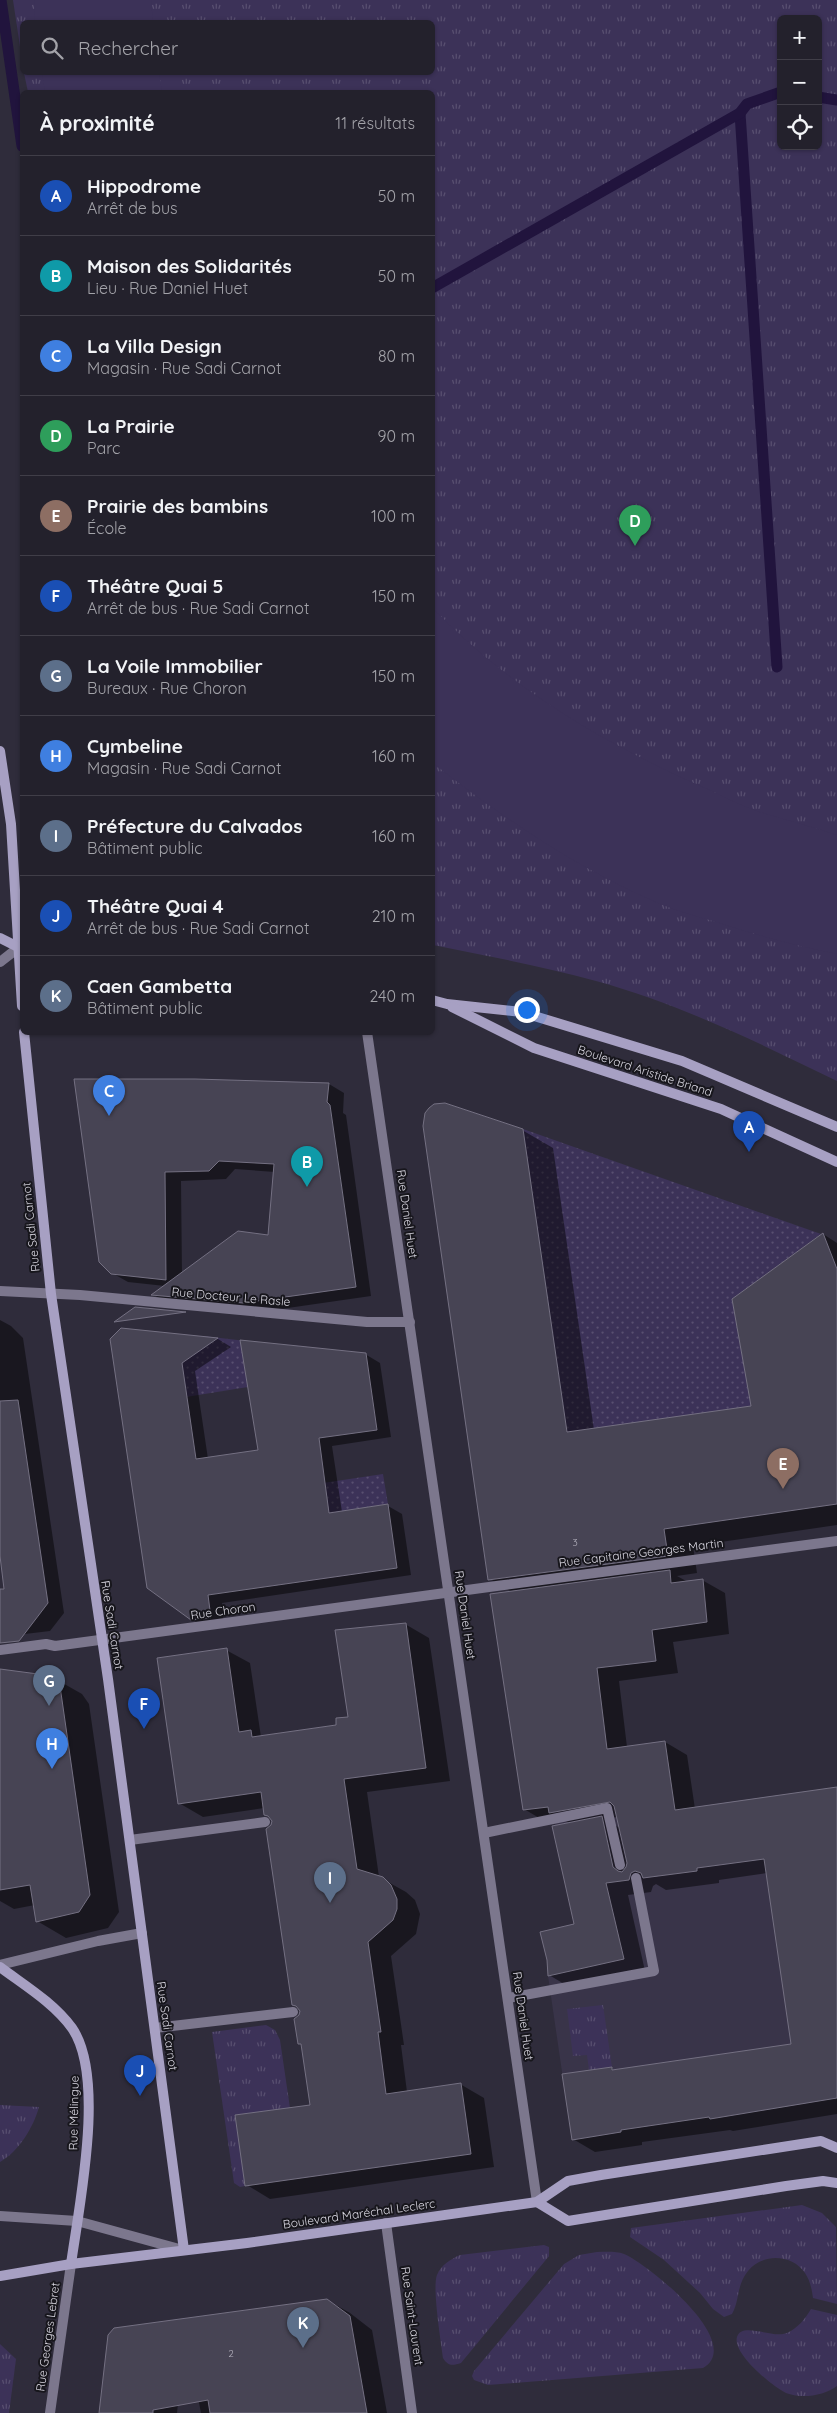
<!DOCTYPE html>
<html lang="fr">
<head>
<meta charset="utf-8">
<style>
  :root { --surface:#23212c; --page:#2b2934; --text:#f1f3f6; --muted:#a3a3a9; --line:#403e48; --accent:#0b8043 }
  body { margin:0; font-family:Quicksand,sans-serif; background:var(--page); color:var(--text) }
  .controls { position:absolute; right:15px; top:15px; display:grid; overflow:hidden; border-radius:8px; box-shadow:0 1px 4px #0004 }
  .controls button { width:45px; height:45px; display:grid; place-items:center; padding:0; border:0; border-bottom:1px solid var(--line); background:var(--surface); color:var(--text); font:25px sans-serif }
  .you { position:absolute; left:526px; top:1009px; width:18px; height:18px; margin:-12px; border:4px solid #fff; border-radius:50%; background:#1a73e8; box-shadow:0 0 0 8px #1a73e833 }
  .badge { display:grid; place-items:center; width:32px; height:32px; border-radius:50%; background:var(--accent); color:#fff; font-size:16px; font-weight:700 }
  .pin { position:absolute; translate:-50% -41px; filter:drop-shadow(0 1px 2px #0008) }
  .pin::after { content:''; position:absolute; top:26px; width:18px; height:15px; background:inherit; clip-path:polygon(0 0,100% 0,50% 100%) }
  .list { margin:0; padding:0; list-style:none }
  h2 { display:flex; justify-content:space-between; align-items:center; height:65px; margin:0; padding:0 20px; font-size:21px }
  h2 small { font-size:16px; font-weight:400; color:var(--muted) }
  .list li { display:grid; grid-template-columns:32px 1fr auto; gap:15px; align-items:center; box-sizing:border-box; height:80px; padding:0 20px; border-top:1px solid var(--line) }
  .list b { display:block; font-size:19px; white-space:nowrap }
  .list p { margin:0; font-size:16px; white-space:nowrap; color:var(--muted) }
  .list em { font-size:16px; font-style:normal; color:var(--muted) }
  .icon { flex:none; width:28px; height:28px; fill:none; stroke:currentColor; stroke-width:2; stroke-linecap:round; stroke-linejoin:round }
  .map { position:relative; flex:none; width:837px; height:2413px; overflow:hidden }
  .search { position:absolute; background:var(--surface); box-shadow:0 1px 4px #0004; left:20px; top:20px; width:415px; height:55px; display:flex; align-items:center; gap:12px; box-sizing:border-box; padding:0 18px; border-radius:8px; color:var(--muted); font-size:19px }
  .panel { position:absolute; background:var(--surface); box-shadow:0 1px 4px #0004; left:20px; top:90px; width:415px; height:945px; border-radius:8px }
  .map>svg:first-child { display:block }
</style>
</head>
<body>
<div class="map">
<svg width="837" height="2413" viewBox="0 0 837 2413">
  <defs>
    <pattern id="grass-tufts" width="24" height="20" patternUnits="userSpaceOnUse" patternTransform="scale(1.25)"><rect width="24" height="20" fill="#3c3258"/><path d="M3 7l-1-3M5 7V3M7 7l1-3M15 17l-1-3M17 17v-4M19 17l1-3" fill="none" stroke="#584f70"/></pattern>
    <pattern id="garden-dots" width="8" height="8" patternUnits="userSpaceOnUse" patternTransform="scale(1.25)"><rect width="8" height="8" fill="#3c3258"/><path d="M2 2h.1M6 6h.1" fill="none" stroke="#584f70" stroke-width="1.8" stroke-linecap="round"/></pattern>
  </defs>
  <rect width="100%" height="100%" fill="#2f2c3b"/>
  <polygon fill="#393449" points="665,1741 667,1811 837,1787 837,2098 710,2119 709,2117 621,2130 621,2132 572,2140 548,1976 623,1959 594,1827 557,1835 552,1806 594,1761 622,1747"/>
  <g fill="url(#grass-tufts)" fill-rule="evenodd">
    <path d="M13,0H837V1081C759,1043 680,1004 596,981C542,966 487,956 433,945L432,92H28L24,73L432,72V22H22V60ZM781,19H818V146H781Z"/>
    <polygon points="603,2005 612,2067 589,2070 587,2055 573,2056 567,2009"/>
    <polygon points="266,2025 275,2030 280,2040 290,2108 235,2115 245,2186 240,2187 234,2183 212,2032"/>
    <path d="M0,2105L39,2107C33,2128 19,2151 0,2162Z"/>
    <path d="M802,2205L822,2213L836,2227L837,2304L813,2298C812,2290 810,2280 805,2273C792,2254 762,2253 748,2271C736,2286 740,2300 732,2314L724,2317L713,2309L700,2293L664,2260L630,2237L631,2228Z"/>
    <path d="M544,2245L549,2247V2256L461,2363C452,2366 448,2366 443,2358C441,2342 432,2287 437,2275C441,2265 451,2259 460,2255Z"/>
    <path d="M597,2252C605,2252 616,2251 624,2254C648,2264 746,2343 703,2368L488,2385L474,2380L472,2376L474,2371L564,2264L579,2255Z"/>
    <path d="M811,2309L837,2315V2386C824,2396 801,2399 786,2393C773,2387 732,2353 737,2337C742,2321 772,2339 787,2333C798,2328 805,2319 811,2309Z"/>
    <polygon points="0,2344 16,2359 9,2413 0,2413"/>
  </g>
  <g fill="url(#garden-dots)">
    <polygon points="523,1129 821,1234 732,1299 751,1406 567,1433"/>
    <polygon points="203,1336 246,1341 254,1386 186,1397 179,1356 202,1343"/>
    <polygon points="383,1474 388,1504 354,1509 355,1519 302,1526 296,1487"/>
  </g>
  <g fill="#3c3258">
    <polygon points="34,0 151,0 153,22 35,22"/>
    <polygon points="42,73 159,73 162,92 45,92"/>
    <path d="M433,608C508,687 606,745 705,788C721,795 737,804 754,810C781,819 809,826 837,835V954C796,946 756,935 716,922C697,916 676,911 658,903C576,868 503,818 433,763Z"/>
  </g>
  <g fill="#0007" fill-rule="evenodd">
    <path d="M75,1080L329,1084L344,1093L343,1113L346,1115L371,1296L260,1312L168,1303L154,1295L165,1286L128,1282L112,1273ZM235,1169L275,1172L269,1236L182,1274L181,1181L226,1179Z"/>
    <path d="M522,1130L553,1148L594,1430L752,1407L823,1234L837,1243V1525L693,1546L697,1573L677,1576L688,1582L702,1580L725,1593L729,1634L673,1642L678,1673L619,1681L627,1747L665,1742L687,1755L695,1809L837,1789V2114L733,2131L730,2130L642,2142V2145L595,2152L573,2139L612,2068L615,2071L793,2045L767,1873L719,1880V1883L666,1890L656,1884L653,1886L651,1892L628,1895L645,1971L571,1988L549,1975L576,1925L571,1824L564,1820L546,1822L524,1809L512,1592L490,1579ZM617,1817L620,1828L604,1819Z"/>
    <polygon points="0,1320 11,1326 23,1338 64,1613 50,1631 0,1637 0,1589 6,1588 0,1547"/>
    <polygon points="122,1329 218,1339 231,1347 195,1371 208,1459 260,1451 365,1354 380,1363 391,1437 332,1446 342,1512 388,1506 402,1514 411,1575 222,1603 224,1625 206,1628 191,1619"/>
    <polygon points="405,1624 429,1638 450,1781 367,1792 379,1877 406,1892 415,1900 420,1914 416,1934 391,1956 404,2045 401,2045 407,2092 460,2084 484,2098 494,2167 270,2199 247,2185 311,2106 302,2045 299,2043 301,2010 273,1820 265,1814 264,1808 203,1817 179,1803 226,1650 250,1663 261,1737 338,1726 349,1718"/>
    <polygon points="0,1670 52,1677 82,1694 89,1704 119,1912 108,1928 66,1938 37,1921 35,1905 14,1909 0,1901"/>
    <polygon points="327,2300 350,2313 372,2330 387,2413 201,2413 183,2321"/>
    <polygon points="185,2337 177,2413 100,2413"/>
  </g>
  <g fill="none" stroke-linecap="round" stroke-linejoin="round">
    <g stroke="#21143d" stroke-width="11">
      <polyline points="1,0 22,146"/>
      <polyline points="818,97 837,100"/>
      <polyline points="740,113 777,667"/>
      <polyline points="432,288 740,113 747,104 781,92"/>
    </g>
  </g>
  <g fill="#474454" stroke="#747082">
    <polygon points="74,1079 195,1079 329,1083 327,1102 330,1105 356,1287 243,1303 151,1295 238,1231 268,1235 274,1164 219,1161 209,1171 165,1172 166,1280 111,1274 99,1262"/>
    <polygon points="445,1103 523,1129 567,1432 751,1406 732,1299 823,1233 837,1269 837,1504 664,1529 668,1556 488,1580 423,1126 425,1113 429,1108 434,1104"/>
    <polygon points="135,1307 186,1312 114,1322"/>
    <polygon points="121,1328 218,1338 182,1363 196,1459 258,1450 240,1340 366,1353 377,1430 319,1438 329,1513 388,1504 397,1568 208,1595 211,1618 191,1620 147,1588 110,1339"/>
    <polygon points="18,1400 48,1603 19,1641 0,1643 0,1589 4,1589 0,1556 0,1401"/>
    <polygon points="670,1570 671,1583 703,1579 707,1622 652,1630 656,1661 597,1668 607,1749 665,1741 675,1810 837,1787 837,2098 710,2119 709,2117 621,2130 621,2132 572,2140 562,2074 612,2067 612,2070 791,2044 764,1859 697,1868 697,1871 643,1878 641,1873 635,1871 631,1873 629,1880 606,1883 624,1959 548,1976 547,1960 540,1932 574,1924 552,1826 602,1816 613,1867 618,1871 622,1872 626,1867 627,1863 614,1806 610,1802 549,1813 548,1807 523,1810 490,1594"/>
    <polygon points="406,1623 426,1768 344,1779 357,1869 383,1877 391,1885 397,1899 397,1909 393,1920 368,1942 381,2032 378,2032 386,2094 461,2083 471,2154 245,2186 235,2115 310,2105 301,2044 298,2044 294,2019 299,2015 300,2011 296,2006 292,2005 266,1829 271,1825 272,1821 268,1816 264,1815 261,1792 178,1804 157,1658 227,1648 239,1732 251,1730 252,1737 336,1725 336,1718 348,1717 335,1630"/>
    <polygon points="0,1669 53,1676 60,1686 90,1895 79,1912 36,1922 30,1885 0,1890"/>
    <polygon points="327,2299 350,2316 367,2413 210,2413 208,2400 153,2410 153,2413 99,2413 108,2335 114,2328"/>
  </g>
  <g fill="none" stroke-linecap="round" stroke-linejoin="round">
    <g stroke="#7c778d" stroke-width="10">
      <polyline points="484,1833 607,1808 620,1865"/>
      <polyline points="130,1840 265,1822"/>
      <polyline points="508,1998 654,1971 636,1878"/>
      <polyline points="155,2028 293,2012"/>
      <polyline points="0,2216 77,2221 183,2250"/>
    </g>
    <g stroke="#7c778d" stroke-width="10">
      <polyline points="0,962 18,948"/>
      <polyline points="367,1032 537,2202"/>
      <polyline points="0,1291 80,1295 367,1322 410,1322"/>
      <path d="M0,1650L46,1644L55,1646C316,1610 576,1575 837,1541"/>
      <polyline points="0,1965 98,1941 142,1933"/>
      <polyline points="386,2223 412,2413"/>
      <polyline points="50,2413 71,2264"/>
    </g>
    <g stroke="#a7a0c3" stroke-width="10">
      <polyline points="0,751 11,824 22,1006"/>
      <polyline points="0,938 22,949"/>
      <polyline points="432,1000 447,1004 521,1012 682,1061 837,1127"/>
      <polyline points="452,1007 534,1048 721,1109 837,1162"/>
      <polyline points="24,1032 51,1294 108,1679 184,2250"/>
      <path d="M0,1967C24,1985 54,2003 72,2028C106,2077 79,2206 71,2264"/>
      <polyline points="537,2202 568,2221 786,2186 823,2181 837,2183"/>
      <polyline points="0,2276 71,2264 247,2243 537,2202 568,2181 601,2175 821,2141 837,2148"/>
    </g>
  </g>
  <g text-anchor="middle" stroke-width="4" stroke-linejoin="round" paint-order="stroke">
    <g font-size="10" fill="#b4b2be">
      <text x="575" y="1546">3</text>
      <text x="231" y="2357">2</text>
    </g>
    <g font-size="12" fill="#d9d7e1" stroke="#17161c">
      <text transform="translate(645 1071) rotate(18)" y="4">Boulevard Aristide Briand</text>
      <text transform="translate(407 1214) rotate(82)" y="4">Rue Daniel Huet</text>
      <text transform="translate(31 1227) rotate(-96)" y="4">Rue Sadi Carnot</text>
      <text transform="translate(231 1297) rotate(5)" y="4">Rue Docteur Le Rasle</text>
      <text transform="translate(641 1553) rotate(-7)" y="4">Rue Capitaine Georges Martin</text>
      <text transform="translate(223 1611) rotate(-8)" y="4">Rue Choron</text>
      <text transform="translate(465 1615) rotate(82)" y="4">Rue Daniel Huet</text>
      <text transform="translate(112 1625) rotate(81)" y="4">Rue Sadi Carnot</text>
      <text transform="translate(523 2016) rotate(82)" y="4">Rue Daniel Huet</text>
      <text transform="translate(167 2026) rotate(82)" y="4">Rue Sadi Carnot</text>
      <text transform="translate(74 2113) rotate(-89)" y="4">Rue Mélingue</text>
      <text transform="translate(359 2214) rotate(-8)" y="4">Boulevard Maréchal Leclerc</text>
      <text transform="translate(412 2316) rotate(82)" y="4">Rue Saint-Laurent</text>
      <text transform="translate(48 2337) rotate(-82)" y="4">Rue Georges Lebret</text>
    </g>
  </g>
</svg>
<div class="controls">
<button>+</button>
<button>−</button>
<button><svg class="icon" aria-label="locate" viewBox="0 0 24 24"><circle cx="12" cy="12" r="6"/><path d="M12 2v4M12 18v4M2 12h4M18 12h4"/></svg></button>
</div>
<div class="you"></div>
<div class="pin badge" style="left:749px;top:1152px;background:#1a4fb4">A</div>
<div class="pin badge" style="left:307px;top:1187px;background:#0f9aa8">B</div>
<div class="pin badge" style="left:109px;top:1116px;background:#3f7fe0">C</div>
<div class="pin badge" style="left:635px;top:546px;background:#2e9e5b">D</div>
<div class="pin badge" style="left:783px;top:1489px;background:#8d6e63">E</div>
<div class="pin badge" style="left:144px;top:1729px;background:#1a4fb4">F</div>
<div class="pin badge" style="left:49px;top:1706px;background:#5c6f8a">G</div>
<div class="pin badge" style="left:52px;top:1769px;background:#3f7fe0">H</div>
<div class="pin badge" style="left:330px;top:1903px;background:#5c6f8a">I</div>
<div class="pin badge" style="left:140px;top:2096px;background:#1a4fb4">J</div>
<div class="pin badge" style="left:303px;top:2348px;background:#5c6f8a">K</div>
<div class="search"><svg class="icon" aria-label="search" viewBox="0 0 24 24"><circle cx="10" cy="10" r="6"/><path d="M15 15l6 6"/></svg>Rechercher</div>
<section class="panel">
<h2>À proximité<small>11 résultats</small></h2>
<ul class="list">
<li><span class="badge" style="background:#1a4fb4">A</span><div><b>Hippodrome</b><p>Arrêt de bus</p></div><em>50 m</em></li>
<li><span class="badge" style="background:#0f9aa8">B</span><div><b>Maison des Solidarités</b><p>Lieu · Rue Daniel Huet</p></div><em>50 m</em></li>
<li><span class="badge" style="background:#3f7fe0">C</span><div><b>La Villa Design</b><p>Magasin · Rue Sadi Carnot</p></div><em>80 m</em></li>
<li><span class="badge" style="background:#2e9e5b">D</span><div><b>La Prairie</b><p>Parc</p></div><em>90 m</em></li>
<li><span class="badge" style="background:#8d6e63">E</span><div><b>Prairie des bambins</b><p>École</p></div><em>100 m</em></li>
<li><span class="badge" style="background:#1a4fb4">F</span><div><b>Théâtre Quai 5</b><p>Arrêt de bus · Rue Sadi Carnot</p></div><em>150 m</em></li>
<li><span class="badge" style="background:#5c6f8a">G</span><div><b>La Voile Immobilier</b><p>Bureaux · Rue Choron</p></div><em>150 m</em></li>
<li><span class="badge" style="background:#3f7fe0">H</span><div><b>Cymbeline</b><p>Magasin · Rue Sadi Carnot</p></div><em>160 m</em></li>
<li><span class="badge" style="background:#5c6f8a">I</span><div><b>Préfecture du Calvados</b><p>Bâtiment public</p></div><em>160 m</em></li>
<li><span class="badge" style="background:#1a4fb4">J</span><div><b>Théâtre Quai 4</b><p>Arrêt de bus · Rue Sadi Carnot</p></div><em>210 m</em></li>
<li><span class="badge" style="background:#5c6f8a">K</span><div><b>Caen Gambetta</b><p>Bâtiment public</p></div><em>240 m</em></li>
</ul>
</section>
</div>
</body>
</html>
